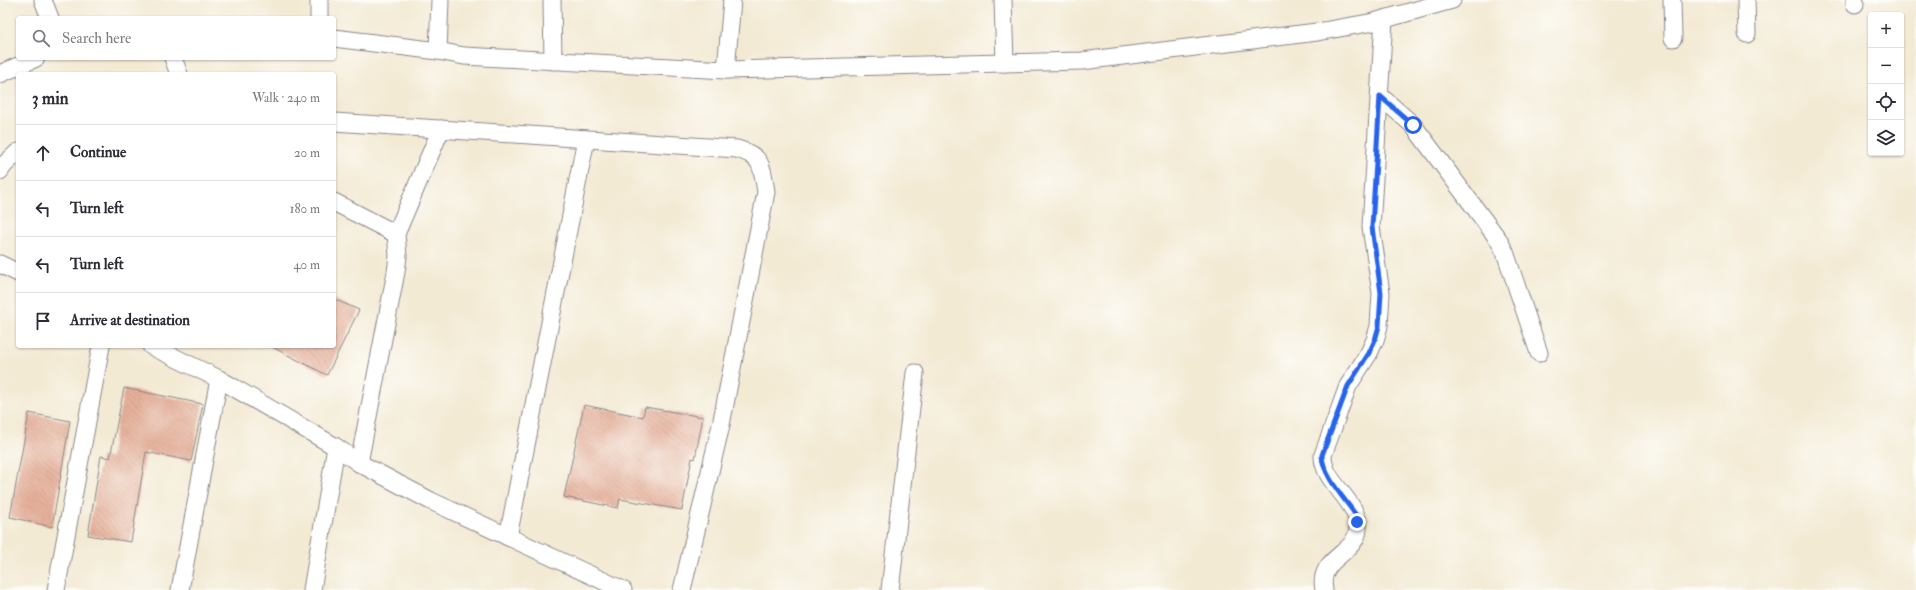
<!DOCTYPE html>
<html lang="en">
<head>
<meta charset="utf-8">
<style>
  :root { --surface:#fff; --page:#f7f7f7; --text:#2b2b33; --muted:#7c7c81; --line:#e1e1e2 }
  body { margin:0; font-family:"IM FELL Double Pica",serif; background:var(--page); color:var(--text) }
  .controls { position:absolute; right:12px; top:12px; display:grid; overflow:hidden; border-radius:4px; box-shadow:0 1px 3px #0004 }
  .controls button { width:36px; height:36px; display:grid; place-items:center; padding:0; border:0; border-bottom:1px solid var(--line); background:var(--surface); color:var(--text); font:20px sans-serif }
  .stop { position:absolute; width:12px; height:12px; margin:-9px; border:3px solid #2563eb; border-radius:50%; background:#fff }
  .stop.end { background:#2563eb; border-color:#fff; box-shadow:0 1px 4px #0008 }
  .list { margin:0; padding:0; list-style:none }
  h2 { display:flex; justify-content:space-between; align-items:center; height:52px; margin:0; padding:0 16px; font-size:17px }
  h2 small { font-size:13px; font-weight:400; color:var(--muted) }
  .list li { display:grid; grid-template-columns:26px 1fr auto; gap:12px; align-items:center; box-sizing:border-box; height:56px; padding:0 16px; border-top:1px solid var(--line) }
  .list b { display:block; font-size:15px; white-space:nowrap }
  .list em { font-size:13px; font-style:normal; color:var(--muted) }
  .icon { flex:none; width:22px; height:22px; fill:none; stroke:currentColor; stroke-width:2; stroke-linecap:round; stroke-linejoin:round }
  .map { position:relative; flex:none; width:1916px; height:590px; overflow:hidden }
  .search { position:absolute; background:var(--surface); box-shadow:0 1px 3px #0004; left:16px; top:16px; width:320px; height:44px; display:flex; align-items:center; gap:10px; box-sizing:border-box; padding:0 14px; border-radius:4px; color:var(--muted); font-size:15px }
  .panel { position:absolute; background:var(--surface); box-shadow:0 1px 3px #0004; left:16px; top:72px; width:320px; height:276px; border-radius:4px }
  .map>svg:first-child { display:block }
</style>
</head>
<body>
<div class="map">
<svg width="1916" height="590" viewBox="0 0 1916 590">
  <defs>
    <pattern id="building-back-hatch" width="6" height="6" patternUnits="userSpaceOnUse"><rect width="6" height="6" fill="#e6b09a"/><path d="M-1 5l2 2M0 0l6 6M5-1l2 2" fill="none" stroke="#c59786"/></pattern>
  </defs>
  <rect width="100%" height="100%" fill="#fdfcf7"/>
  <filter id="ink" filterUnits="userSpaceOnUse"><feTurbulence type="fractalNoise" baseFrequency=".025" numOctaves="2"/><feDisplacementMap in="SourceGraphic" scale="8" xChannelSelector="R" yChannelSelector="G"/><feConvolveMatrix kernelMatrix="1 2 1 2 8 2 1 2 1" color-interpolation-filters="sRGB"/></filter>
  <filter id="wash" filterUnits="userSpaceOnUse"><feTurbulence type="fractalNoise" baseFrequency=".012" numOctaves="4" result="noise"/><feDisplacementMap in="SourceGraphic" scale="16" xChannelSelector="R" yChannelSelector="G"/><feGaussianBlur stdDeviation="0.9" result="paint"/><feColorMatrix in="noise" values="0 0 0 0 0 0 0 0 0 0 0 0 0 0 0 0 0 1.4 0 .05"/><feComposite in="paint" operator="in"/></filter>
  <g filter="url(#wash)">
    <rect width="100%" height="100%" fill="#f3ead4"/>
    <g id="blocks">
      <g fill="url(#building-back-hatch)">
        <polygon points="334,299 359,310 327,375 270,346 334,346"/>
        <polygon points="124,388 203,404 191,461 146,452 131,542 88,535 101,456 110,458"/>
        <polygon points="584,405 643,417 645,407 703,417 695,459 692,458 682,510 620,499 618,508 564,497"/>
        <polygon points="29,413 70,421 52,527 10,517"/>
      </g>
    </g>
  </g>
  <g filter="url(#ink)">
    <use href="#blocks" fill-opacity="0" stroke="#8a8688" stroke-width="1"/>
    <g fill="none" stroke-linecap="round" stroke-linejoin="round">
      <g stroke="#8a8688" stroke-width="19">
        <g id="minor">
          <polyline points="43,0 50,18"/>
          <polyline points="319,0 319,18"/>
          <polyline points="552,0 553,61"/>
          <polyline points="1003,0 1005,63"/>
          <polyline points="1672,0 1673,38"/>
          <polyline points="1746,0 1747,34"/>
          <polyline points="1855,4 1855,0"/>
          <polyline points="334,38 438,51 464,56 726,70 1082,61 1317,32 1374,22 1452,0"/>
          <polyline points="438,51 440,0"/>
          <polyline points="173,58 179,74"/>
          <polyline points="726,70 732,0"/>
          <polyline points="0,74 36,58"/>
          <polyline points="1380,96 1413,125 1498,239 1505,252 1539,353"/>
          <path d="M334,122L737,149C763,156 762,167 766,192L721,425L682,590"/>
          <polyline points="0,171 4,165 18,152"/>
          <polyline points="334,202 396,234"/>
          <polyline points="0,264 18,273"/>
          <polyline points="151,346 219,379 336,447 359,463 431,501 623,590"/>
          <polyline points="359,463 396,272 398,256 396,234 441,129"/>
          <polyline points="508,537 586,139"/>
          <polyline points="56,590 101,346"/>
          <polyline points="180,590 219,379"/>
          <polyline points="312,590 336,447"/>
          <polyline points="890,590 915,373"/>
          <path d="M1324,590C1317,557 1356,555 1358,529C1360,501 1322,483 1323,455L1348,386L1369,353L1375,340L1379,326L1381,293L1371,227L1384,19"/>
        </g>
      </g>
      <use href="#minor" stroke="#fff" stroke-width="17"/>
    </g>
  </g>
  <g fill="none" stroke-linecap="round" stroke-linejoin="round" filter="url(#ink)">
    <path stroke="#2563eb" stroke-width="5" d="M1357,522L1355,514C1344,498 1322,474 1322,455L1348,386L1369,353L1375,340L1379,326L1381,293L1372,227L1380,96L1413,125"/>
  </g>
</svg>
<div class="controls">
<button>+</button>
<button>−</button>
<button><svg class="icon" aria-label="locate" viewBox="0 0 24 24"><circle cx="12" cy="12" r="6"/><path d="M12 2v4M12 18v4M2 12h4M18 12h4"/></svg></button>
<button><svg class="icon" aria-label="layers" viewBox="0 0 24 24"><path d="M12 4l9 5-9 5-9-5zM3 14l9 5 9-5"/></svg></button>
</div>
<div class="stop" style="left:1413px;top:125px"></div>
<div class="stop end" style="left:1357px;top:522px"></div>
<div class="search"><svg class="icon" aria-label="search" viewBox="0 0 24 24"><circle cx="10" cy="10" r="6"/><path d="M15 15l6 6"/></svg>Search here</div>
<section class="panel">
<h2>3 min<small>Walk · 240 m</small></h2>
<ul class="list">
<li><svg class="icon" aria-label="ahead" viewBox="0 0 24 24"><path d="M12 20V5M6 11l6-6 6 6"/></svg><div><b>Continue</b></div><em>20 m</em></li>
<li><svg class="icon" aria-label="left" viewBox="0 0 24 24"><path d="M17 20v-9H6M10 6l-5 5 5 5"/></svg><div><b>Turn left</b></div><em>180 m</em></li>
<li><svg class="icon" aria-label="left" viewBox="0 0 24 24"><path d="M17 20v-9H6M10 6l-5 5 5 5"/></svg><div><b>Turn left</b></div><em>40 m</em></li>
<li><svg class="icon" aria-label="arrive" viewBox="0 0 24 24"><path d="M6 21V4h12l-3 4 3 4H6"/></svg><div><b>Arrive at destination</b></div></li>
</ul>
</section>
</div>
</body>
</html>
